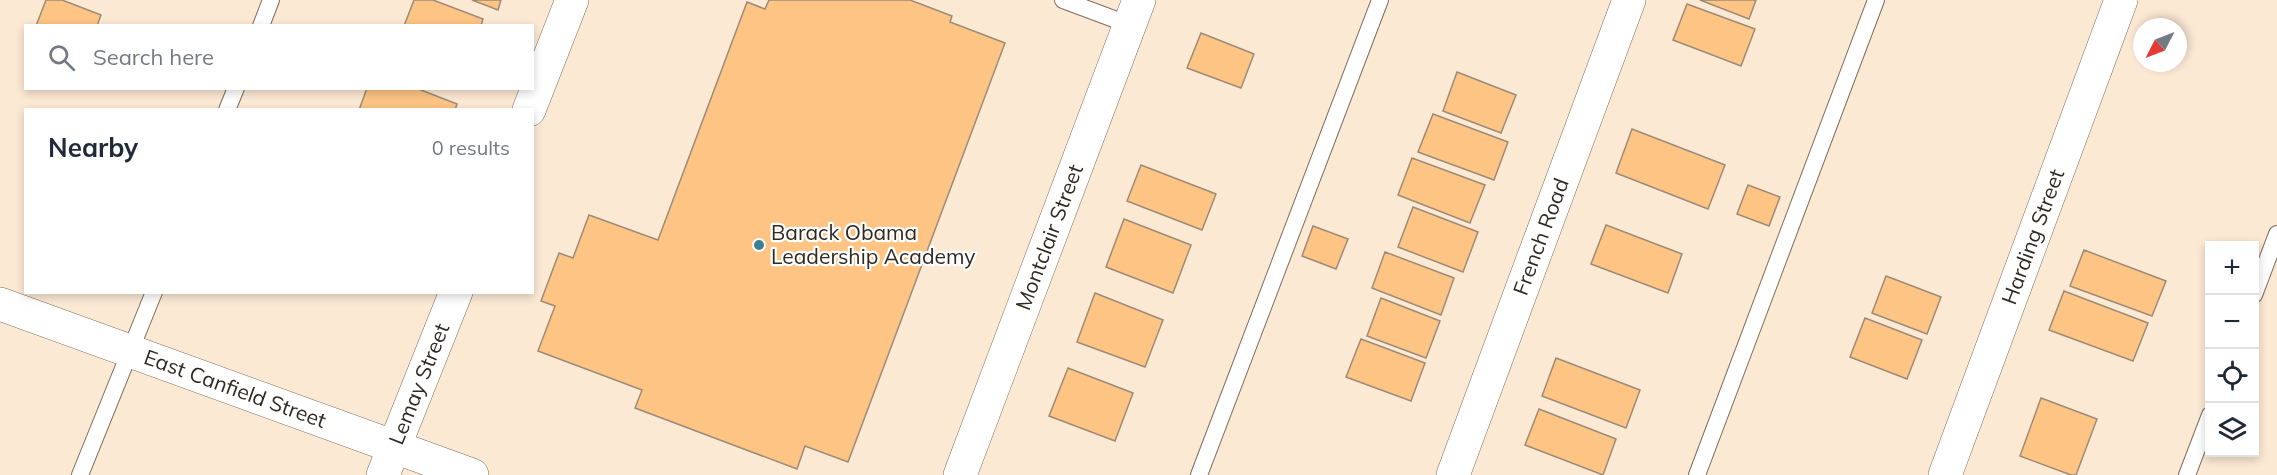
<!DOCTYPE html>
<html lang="en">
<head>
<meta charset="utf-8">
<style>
  :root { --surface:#fff; --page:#f6f6f7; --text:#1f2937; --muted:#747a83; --line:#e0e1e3 }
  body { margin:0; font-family:Mulish,sans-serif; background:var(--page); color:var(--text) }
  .controls { position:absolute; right:18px; bottom:18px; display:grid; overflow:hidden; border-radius:0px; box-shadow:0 3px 9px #0003 }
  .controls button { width:54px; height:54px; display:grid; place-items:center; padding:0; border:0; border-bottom:2px solid var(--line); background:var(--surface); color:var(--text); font:30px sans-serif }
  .compass { position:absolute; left:2133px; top:18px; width:54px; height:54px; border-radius:50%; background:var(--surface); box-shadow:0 3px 9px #0003; rotate:228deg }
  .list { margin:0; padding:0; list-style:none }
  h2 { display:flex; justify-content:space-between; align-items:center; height:78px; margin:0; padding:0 24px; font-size:26px }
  h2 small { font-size:20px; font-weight:400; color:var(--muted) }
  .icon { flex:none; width:33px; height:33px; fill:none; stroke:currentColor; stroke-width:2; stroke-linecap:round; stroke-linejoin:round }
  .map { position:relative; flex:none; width:2277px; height:475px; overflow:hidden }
  .search { position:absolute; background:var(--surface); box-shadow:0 3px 9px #0003; left:24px; top:24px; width:510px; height:66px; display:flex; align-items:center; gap:15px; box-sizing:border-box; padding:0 21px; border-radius:0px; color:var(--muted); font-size:22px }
  .panel { position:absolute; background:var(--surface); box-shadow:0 3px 9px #0003; left:24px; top:108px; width:510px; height:186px; border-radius:0px }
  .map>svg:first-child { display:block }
</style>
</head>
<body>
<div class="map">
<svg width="2277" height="475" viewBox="0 0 2277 475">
  <rect width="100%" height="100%" fill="#fce9d4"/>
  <g fill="#fdc484" stroke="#9d8b78" stroke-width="1.5">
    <polygon points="46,0 62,0 101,15 97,26 36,26"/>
    <polygon points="414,0 433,0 483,19 481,26 404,26"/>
    <polygon points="472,0 501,0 498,10"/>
    <polygon points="769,0 910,0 952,16 950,22 1005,43 848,462 805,446 797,469 635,408 642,390 538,351 555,306 541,301 559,253 573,258 589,215 658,240 747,2 765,9"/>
    <polygon points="1700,0 1756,0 1749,19"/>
    <polygon points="1687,4 1755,29 1741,66 1673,40"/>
    <polygon points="1201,33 1254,54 1241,88 1187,68"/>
    <polygon points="1457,72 1516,95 1501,133 1443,111"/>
    <polygon points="367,88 416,88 457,104 455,110 359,110"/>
    <polygon points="1433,114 1508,142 1494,180 1418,152"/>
    <polygon points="1632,129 1725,165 1708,209 1616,173"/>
    <polygon points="1412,158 1485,185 1470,223 1398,195"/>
    <polygon points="1141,165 1216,194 1202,230 1127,201"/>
    <polygon points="1748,185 1780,197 1769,226 1737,214"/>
    <polygon points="1413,207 1478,232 1463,272 1398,247"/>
    <polygon points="1124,219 1191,245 1173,293 1106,267"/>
    <polygon points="1606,225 1682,254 1668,293 1591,264"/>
    <polygon points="1313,226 1348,239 1336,269 1302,256"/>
    <polygon points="2084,250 2166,281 2152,316 2070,286"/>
    <polygon points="1385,252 1454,278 1441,315 1372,288"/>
    <polygon points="1886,276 1941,297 1927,334 1872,313"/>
    <polygon points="2064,291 2148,323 2133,361 2049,330"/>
    <polygon points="1095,293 1163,320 1145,367 1077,342"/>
    <polygon points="1381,298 1440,321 1426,358 1367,336"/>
    <polygon points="1865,318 1922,340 1907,379 1850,357"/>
    <polygon points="1361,339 1425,363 1411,401 1346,377"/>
    <polygon points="1556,358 1640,390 1626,428 1542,396"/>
    <polygon points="1068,368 1133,393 1115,441 1049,416"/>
    <polygon points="2041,398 2097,419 2076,475 2071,475 2020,456"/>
    <polygon points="1539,409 1616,439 1603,475 1525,445"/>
  </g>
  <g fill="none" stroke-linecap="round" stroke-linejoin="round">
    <g stroke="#7e6d5b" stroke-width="18">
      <g id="service">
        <polyline points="1063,0 1130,25"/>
        <polyline points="261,26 271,0"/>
        <polyline points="227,110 236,88"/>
        <polyline points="2254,295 2277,234"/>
        <polyline points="80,475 154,292"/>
        <polyline points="1199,475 1380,0"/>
        <polyline points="1697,475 1876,0"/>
        <polyline points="2187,475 2210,415"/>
      </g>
    </g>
    <g stroke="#7e6d5b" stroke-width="34">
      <g id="minor">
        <polyline points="529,110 572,0"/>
        <path id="s1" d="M0,304L472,475"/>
        <path id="s2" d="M383,475L456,292"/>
        <path id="s3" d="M960,475L1139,0"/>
        <path id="s4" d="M1945,475L2121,0"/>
      </g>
    </g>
    <g stroke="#7e6d5b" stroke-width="34">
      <g id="tertiary">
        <path id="s5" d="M1453,475L1629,0"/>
      </g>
    </g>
    <use href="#service" stroke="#fff" stroke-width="16"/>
    <use href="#minor" stroke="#fff" stroke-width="33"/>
    <use href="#tertiary" stroke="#fff" stroke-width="33"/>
  </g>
  <circle fill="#3e7f92" stroke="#fff" stroke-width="2" cx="759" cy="245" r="6"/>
  <g text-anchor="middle" stroke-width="4.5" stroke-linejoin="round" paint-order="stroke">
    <g font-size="21" fill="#302921" stroke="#fff" text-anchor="start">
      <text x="771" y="240">Barack Obama<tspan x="771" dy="24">Leadership Academy</tspan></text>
    </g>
    <g font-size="21" fill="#302921" stroke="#fff">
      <text dy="7" stroke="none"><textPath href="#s3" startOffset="254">Montclair Street</textPath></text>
      <text dy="7" stroke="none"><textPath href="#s5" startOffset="254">French Road</textPath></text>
      <text dy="7" stroke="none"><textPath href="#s4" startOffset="254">Harding Street</textPath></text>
      <text dy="7" stroke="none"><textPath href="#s2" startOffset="98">Lemay Street</textPath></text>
      <text dy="7" stroke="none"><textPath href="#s1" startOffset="250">East Canfield Street</textPath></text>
    </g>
  </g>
</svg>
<div class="controls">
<button>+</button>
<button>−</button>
<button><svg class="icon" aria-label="locate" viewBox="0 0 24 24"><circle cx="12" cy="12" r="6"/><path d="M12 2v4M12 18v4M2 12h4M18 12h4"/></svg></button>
<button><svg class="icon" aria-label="layers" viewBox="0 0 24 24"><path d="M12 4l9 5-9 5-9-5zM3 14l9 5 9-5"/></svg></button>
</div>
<svg class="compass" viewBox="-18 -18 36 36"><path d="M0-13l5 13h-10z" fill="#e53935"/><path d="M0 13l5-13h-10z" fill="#747a83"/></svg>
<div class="search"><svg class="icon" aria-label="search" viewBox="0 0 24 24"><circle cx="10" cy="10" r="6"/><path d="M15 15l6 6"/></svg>Search here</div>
<section class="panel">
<h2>Nearby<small>0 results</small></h2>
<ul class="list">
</ul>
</section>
</div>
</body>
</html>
